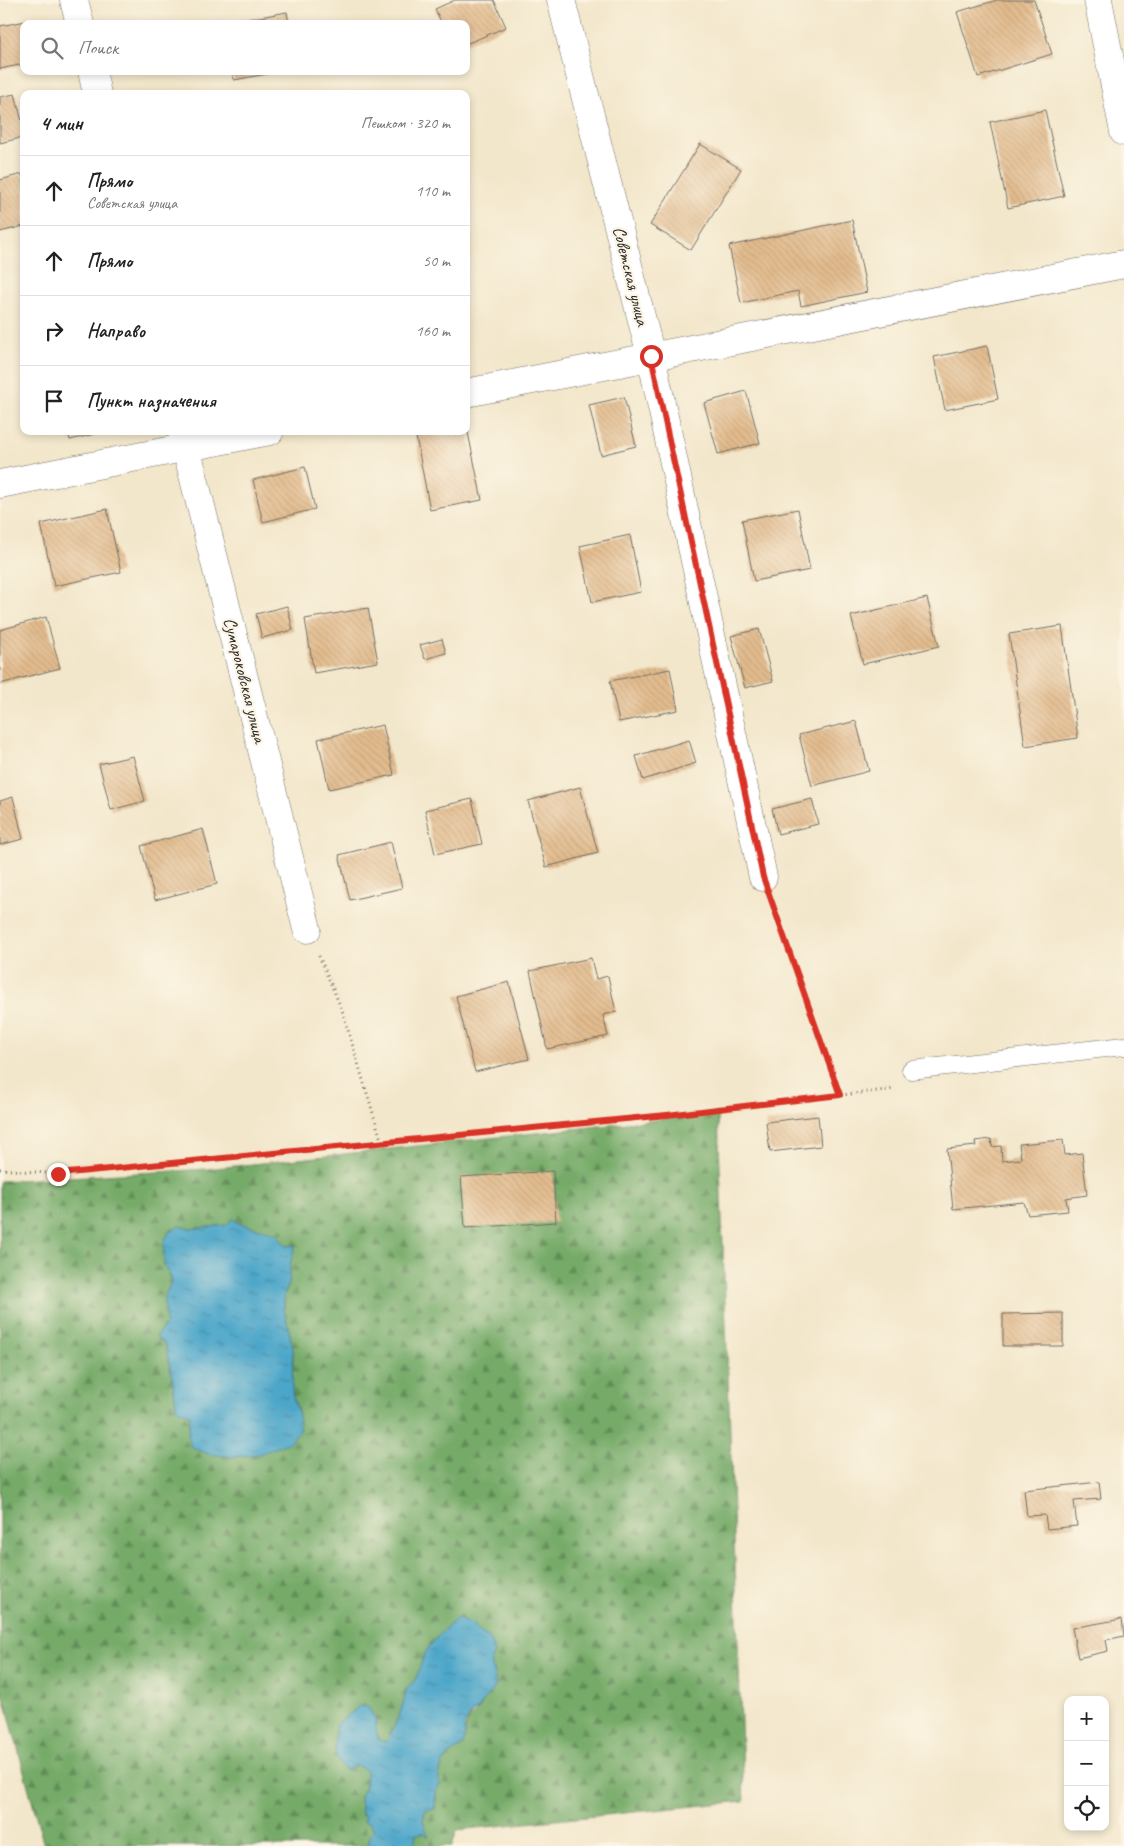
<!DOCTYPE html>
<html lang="ru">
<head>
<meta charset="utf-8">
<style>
  :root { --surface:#fff; --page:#f6f6f6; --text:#222; --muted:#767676; --line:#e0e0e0 }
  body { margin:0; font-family:Caveat,sans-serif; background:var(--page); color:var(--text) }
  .controls { position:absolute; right:15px; bottom:15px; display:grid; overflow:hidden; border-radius:10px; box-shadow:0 2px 8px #0003 }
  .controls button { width:45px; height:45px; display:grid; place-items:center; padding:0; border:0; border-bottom:1px solid var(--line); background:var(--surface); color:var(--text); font:25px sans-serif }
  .stop { position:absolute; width:15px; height:15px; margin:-11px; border:4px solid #d93025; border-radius:50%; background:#fff }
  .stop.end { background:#d93025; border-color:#fff; box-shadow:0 1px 5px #0008 }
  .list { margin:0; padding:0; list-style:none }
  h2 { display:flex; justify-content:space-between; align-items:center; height:65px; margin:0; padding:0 20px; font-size:21px }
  h2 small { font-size:16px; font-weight:400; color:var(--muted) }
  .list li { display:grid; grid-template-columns:32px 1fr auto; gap:15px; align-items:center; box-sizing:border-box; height:70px; padding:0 20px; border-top:1px solid var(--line) }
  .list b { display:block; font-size:19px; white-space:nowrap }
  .list p { margin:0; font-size:16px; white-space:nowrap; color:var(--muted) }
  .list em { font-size:16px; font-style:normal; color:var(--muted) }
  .icon { flex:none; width:28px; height:28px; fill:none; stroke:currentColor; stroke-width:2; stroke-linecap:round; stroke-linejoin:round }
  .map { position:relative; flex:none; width:1124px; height:1846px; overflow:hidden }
  .search { position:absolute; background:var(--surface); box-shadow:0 2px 8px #0003; left:20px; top:20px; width:450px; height:55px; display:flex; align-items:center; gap:12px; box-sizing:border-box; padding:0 18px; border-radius:10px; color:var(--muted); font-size:19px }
  .panel { position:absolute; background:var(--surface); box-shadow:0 2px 8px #0003; left:20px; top:90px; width:450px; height:345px; border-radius:10px }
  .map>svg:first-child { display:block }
</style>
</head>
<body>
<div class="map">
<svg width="1124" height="1846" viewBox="0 0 1124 1846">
  <defs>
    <pattern id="forest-firs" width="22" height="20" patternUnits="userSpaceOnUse" patternTransform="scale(1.25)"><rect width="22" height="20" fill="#75aa68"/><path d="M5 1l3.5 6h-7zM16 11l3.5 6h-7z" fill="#608b56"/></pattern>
    <pattern id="water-ripples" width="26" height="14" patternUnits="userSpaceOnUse" patternTransform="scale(1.25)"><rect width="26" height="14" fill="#4ba6c9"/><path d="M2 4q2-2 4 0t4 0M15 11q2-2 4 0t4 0" fill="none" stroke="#3f87a3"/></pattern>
    <pattern id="building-back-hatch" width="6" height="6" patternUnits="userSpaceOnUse" patternTransform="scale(1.25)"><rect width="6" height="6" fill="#e3bc8e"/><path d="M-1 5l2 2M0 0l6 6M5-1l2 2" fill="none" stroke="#c3a27b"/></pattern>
  </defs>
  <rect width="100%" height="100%" fill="#fcf5e5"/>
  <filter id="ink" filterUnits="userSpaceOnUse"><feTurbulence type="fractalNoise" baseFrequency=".02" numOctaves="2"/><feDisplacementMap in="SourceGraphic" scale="10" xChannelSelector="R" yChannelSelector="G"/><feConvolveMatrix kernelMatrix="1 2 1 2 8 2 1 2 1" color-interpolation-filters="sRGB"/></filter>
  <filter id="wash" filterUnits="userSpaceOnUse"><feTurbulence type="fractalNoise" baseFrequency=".0096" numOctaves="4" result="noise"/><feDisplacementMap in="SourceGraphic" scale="20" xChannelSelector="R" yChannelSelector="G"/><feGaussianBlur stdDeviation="1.12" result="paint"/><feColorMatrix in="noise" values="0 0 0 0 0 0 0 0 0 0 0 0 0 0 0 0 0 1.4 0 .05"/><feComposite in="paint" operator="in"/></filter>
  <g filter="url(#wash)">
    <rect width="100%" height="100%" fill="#f3e7cb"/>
    <path fill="url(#forest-firs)" stroke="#506a4a" fill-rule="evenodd" d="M718,1113L744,1801L457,1830L452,1846H414L416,1835L423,1832L428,1836L423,1822L425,1810L435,1809L438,1778L443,1763L465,1736C464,1724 469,1718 478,1710C481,1707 482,1703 484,1700C487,1694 493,1691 496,1685L491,1659L494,1654L490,1638L453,1622C443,1631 432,1641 426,1653C420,1666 419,1680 407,1688C404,1706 395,1725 387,1743L378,1741L375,1718L342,1720L336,1725L357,1765L366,1771L365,1786L360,1796L361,1813L366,1816L374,1830L370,1836L368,1846H44L0,1682V1181L207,1169ZM233,1219C236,1221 283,1245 286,1246C289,1246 292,1245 294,1245L290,1265L289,1282L284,1295V1309L293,1348L292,1393L299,1416L188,1435L190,1415L176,1407C175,1386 169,1365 165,1344L156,1337L166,1324L164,1299L172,1280L164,1265L180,1226L191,1229L227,1225Z"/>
    <g fill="url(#water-ripples)" stroke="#3b687a">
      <path d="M233,1219L238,1223L276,1233L286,1246L295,1245L290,1265L289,1283L284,1295V1309L293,1348L292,1393L299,1416V1431L290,1442L260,1454L233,1457L208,1454L191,1447L188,1435L190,1415L176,1408C175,1386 169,1365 165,1344L156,1337L166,1324L164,1299L172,1280L164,1265V1242L169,1232L180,1226L191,1229L227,1225Z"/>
      <path d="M457,1618L473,1624L476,1630L490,1638L494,1654L491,1659L496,1685L491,1693L485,1698L479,1709L472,1713L464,1726L465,1736L461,1748C447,1752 435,1771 440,1785L436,1790L435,1809L425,1810L423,1822L429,1837L423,1832L416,1835L414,1846H368L370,1836L374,1830L370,1823L364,1822L366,1816L361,1814L360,1796L365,1786L366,1771L357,1765L345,1770C332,1759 334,1741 336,1725L359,1706L368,1707L375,1718L378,1740L387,1742C395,1725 404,1706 407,1688C420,1679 419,1663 427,1650C435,1638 446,1628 457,1618Z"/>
    </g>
    <g id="blocks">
      <g fill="url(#building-back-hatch)">
        <polygon points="455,0 494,0 506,27 466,44 466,24 442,24 435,9"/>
        <polygon points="997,0 1034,0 1052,54 978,77 957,12"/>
        <polygon points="287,12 289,24 227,24 227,23"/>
        <polygon points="26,21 27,24 24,24 24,64 0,69 0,26"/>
        <polygon points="232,71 278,71 278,72 234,80"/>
        <polygon points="15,94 24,129 24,137 0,143 0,97"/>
        <polygon points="1045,110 1064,196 1008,208 990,122"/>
        <polygon points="700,144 741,169 691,250 650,225"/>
        <polygon points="22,174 24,180 24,226 0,232 0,180"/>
        <polygon points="852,220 867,292 801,306 798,291 741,303 729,246"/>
        <polygon points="987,346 998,399 945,410 934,357"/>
        <polygon points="746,391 760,443 718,454 704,403"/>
        <polygon points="624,397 636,446 601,455 589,405"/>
        <polygon points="466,423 482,500 430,510 415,432 466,431"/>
        <polygon points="68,431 103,431 103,432 70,440"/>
        <polygon points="305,467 315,509 263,522 253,480"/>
        <polygon points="107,509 121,572 54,586 41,524"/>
        <polygon points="798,509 810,570 754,581 742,520"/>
        <polygon points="630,535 641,592 592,602 580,546"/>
        <polygon points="927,598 939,646 863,664 851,616"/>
        <polygon points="287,606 293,630 262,638 256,614"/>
        <polygon points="368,608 378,662 314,673 305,619"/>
        <polygon points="46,617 60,668 0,684 0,630"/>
        <polygon points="1062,626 1078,738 1025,746 1009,634"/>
        <polygon points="759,629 773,681 745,688 731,636"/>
        <polygon points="442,639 446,653 425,659 420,645"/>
        <polygon points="670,669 678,710 619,722 610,681"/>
        <polygon points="856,721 869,771 812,786 799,735"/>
        <polygon points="383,725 394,775 329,789 318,739"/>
        <polygon points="689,740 696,763 643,780 636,756"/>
        <polygon points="133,756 145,801 111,810 99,764"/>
        <polygon points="580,787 598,853 546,867 528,801"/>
        <polygon points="13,797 23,839 0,845 0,801"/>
        <polygon points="472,799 482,844 435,854 425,810"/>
        <polygon points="812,799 818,824 778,834 772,809"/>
        <polygon points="203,829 217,884 155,900 141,846"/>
        <polygon points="391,842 402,888 350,900 339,855"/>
        <polygon points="591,958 596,979 608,976 616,1012 603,1015 608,1036 547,1049 530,971"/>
        <polygon points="509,982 529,1059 475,1072 456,996"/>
        <polygon points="818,1116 821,1146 770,1152 766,1122"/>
        <polygon points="991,1139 992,1147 1001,1146 1002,1161 1021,1159 1019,1144 1063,1140 1065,1155 1082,1153 1087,1195 1066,1198 1068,1211 1028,1215 1024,1202 953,1209 947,1149 976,1146 975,1141"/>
        <polygon points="553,1171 556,1222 465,1228 461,1177"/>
        <polygon points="1063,1313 1063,1346 1003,1346 1003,1314"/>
        <polygon points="1099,1482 1101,1499 1074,1501 1077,1526 1047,1529 1045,1515 1027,1516 1024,1490"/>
        <polygon points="1122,1619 1124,1636 1106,1640 1108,1651 1078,1658 1072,1628"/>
      </g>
    </g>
  </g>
  <g filter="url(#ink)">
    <use href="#blocks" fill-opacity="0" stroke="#716d63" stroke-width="1"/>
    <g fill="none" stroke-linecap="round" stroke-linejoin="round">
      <g stroke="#716d63" stroke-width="19">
        <polyline id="lane" points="911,1070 1124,1046"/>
      </g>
      <g stroke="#716d63" stroke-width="29">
        <g id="street">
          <polyline points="74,0 80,24"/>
          <polyline points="561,0 651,356 763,877"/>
          <polyline points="1098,0 1124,132"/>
          <polyline points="92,71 97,94"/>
          <polyline points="466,393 1124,264"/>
          <polyline points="182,431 307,929"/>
          <polyline points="0,484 270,431"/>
        </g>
      </g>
      <g stroke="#716d63" stroke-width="3" stroke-dasharray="1 4" stroke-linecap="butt">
        <polyline points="773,904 839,1095"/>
        <polyline points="319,956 342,1010 382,1143"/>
        <polyline points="0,1169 58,1174 667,1115 895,1089"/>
      </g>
      <use href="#lane" stroke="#fff" stroke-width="18"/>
      <use href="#street" stroke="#fff" stroke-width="28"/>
    </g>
  </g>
  <g fill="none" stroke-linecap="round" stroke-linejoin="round" filter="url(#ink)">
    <polyline stroke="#d93025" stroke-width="6" points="58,1174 667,1115 840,1095 763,877 651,356"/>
  </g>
  <g text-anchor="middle" stroke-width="4.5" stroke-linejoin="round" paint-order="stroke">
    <g font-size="18" fill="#2b2b2b" stroke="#fcf5e5">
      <text transform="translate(631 276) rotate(76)" y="6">Советская улица</text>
      <text transform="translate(245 680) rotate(76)" y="6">Сумароковская улица</text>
    </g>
  </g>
</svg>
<div class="controls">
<button>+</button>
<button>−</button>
<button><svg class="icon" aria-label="locate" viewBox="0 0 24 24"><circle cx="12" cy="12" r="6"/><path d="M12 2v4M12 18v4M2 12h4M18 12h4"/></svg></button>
</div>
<div class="stop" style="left:651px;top:356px"></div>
<div class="stop end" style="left:58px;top:1174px"></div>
<div class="search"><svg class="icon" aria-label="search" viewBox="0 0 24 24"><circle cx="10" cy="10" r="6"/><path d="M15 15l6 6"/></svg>Поиск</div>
<section class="panel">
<h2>4 мин<small>Пешком · 320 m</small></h2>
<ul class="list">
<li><svg class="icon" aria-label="ahead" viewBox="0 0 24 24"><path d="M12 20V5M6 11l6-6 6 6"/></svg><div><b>Прямо</b><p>Советская улица</p></div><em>110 m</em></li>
<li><svg class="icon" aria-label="ahead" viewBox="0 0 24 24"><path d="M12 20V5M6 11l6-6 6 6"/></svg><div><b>Прямо</b></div><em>50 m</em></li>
<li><svg class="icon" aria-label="right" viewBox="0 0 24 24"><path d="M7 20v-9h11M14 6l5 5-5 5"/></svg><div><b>Направо</b></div><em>160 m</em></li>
<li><svg class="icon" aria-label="arrive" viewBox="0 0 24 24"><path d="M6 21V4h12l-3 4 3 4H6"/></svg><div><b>Пункт назначения</b></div></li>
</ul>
</section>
</div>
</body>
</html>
